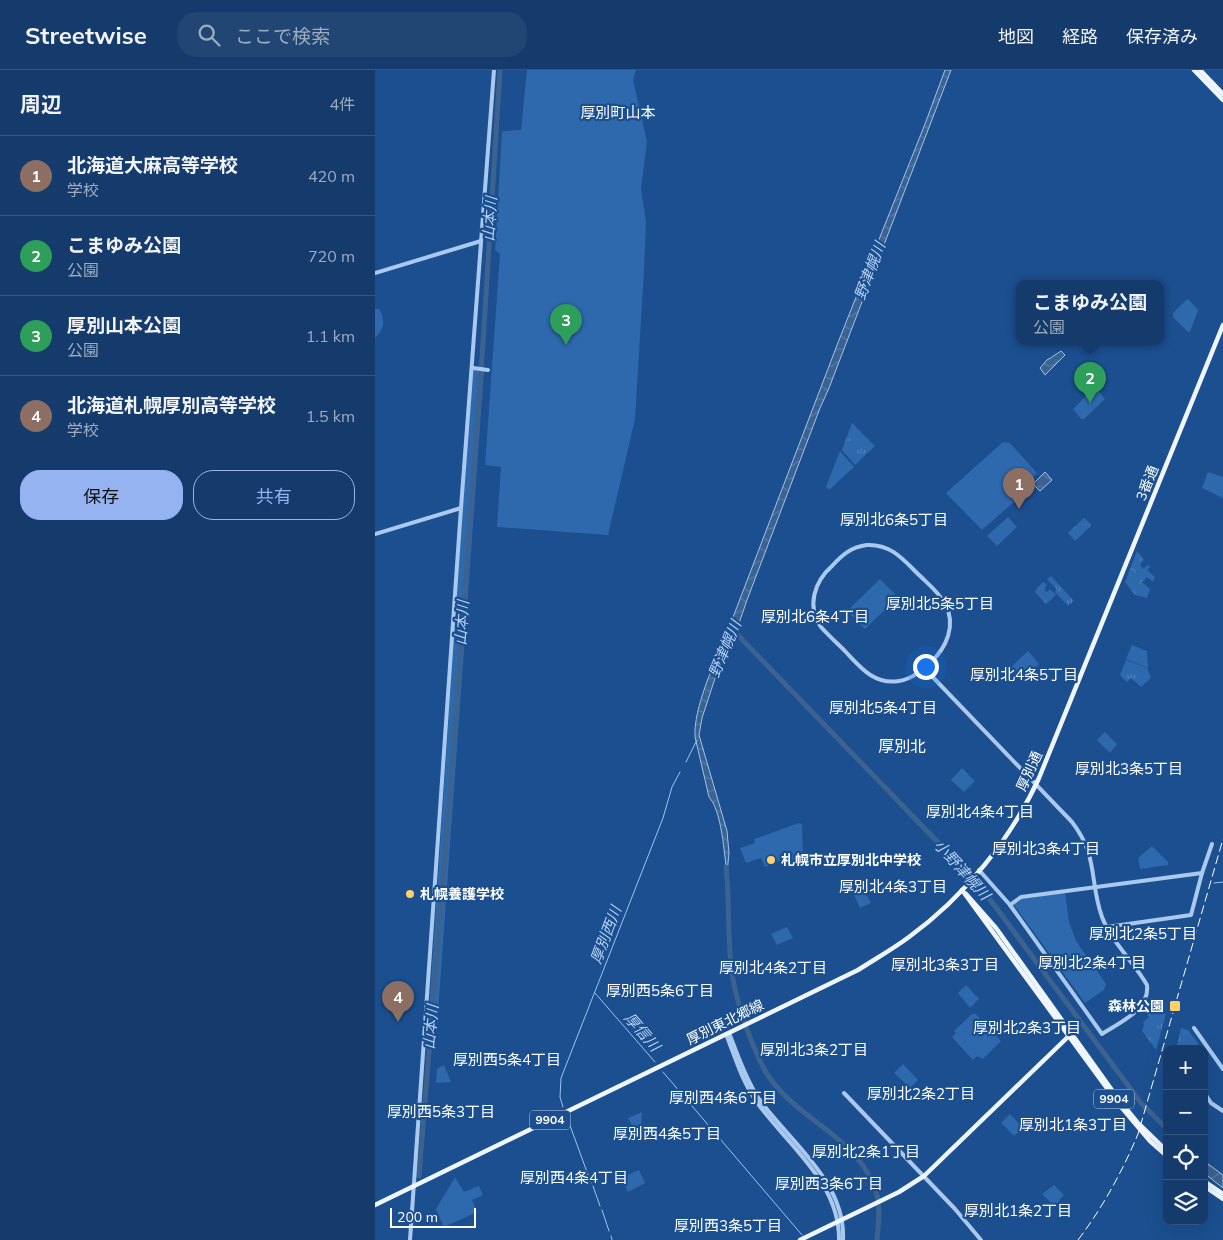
<!DOCTYPE html>
<html lang="ja">
<head>
<meta charset="utf-8">
<style>
  :root { --surface:#143b6b; --page:#214673; --text:#f1f3f6; --muted:#9dadc1; --line:#33557e; --accent:#95b2f1 }
  body { margin:0; font-family:Mulish,"Noto Sans JP",sans-serif; background:var(--page); color:var(--text) }
  .controls { position:absolute; right:15px; bottom:15px; display:grid; overflow:hidden; border-radius:10px; box-shadow:0 5px 20px #0002 }
  .controls button { width:45px; height:45px; display:grid; place-items:center; padding:0; border:0; border-bottom:1px solid var(--line); background:var(--surface); color:var(--text); font:25px sans-serif }
  .scale { position:absolute; left:15px; bottom:12px; width:86px; box-sizing:border-box; padding-left:5px; border:2px solid #fff; border-top:0; font-size:14px; line-height:18px; white-space:nowrap; color:#fff; -webkit-text-stroke:4px #1b4f8f; paint-order:stroke }
  .you { position:absolute; left:550px; top:596px; width:18px; height:18px; margin:-12px; border:4px solid #fff; border-radius:50%; background:#1a73e8; box-shadow:0 0 0 8px #1a73e833 }
  .badge { display:grid; place-items:center; width:32px; height:32px; border-radius:50%; background:var(--accent); color:#fff; font-size:16px; font-weight:700 }
  .pin { position:absolute; translate:-50% -41px; filter:drop-shadow(0 1px 2px #0008) }
  .pin::after { content:''; position:absolute; top:26px; width:18px; height:15px; background:inherit; clip-path:polygon(0 0,100% 0,50% 100%) }
  .popup { position:absolute; left:641px; top:210px; width:148px; height:65px; box-sizing:border-box; display:grid; place-content:center; border-radius:10px; background:var(--surface); filter:drop-shadow(0 1px 4px #0005); font-size:16px; white-space:nowrap; color:var(--muted) }
  .popup b { font-size:19px; color:var(--text) }
  .popup::after { content:''; position:absolute; left:50%; top:100%; margin-left:-10px; border:10px solid transparent; border-top-color:var(--surface) }
  .list { margin:0; padding:0; list-style:none }
  h2 { display:flex; justify-content:space-between; align-items:center; height:65px; margin:0; padding:0 20px; font-size:21px }
  h2 small { font-size:16px; font-weight:400; color:var(--muted) }
  .list li { display:grid; grid-template-columns:32px 1fr auto; gap:15px; align-items:center; box-sizing:border-box; height:80px; padding:0 20px; border-top:1px solid var(--line) }
  .list b { display:block; font-size:19px; white-space:nowrap }
  .list p { margin:0; font-size:16px; white-space:nowrap; color:var(--muted) }
  .list em { font-size:16px; font-style:normal; color:var(--muted) }
  .actions { display:flex; gap:10px; padding:15px 20px }
  .actions a { flex:1; padding:11px 0; border:1px solid var(--accent); border-radius:20px; text-align:center; font-size:18px; color:var(--accent) }
  .actions .main { background:var(--accent); color:#111 }
  .icon { flex:none; width:28px; height:28px; fill:none; stroke:currentColor; stroke-width:2; stroke-linecap:round; stroke-linejoin:round }
  .map { position:relative; flex:none; width:848px; height:1170px; overflow:hidden }
  header { display:flex; align-items:center; gap:30px; box-sizing:border-box; height:70px; padding:0 25px; background:var(--surface); border-bottom:1px solid var(--line) }
  header strong { font-size:24px }
  nav { display:flex; gap:28px; margin-inline-start:auto; font-size:18px }
  .search { width:350px; height:45px; background:var(--page); display:flex; align-items:center; gap:12px; box-sizing:border-box; padding:0 18px; border-radius:20px; color:var(--muted); font-size:19px }
  main { display:flex }
  aside { flex:1; background:var(--surface) }
  .map>svg:first-child { display:block }
</style>
</head>
<body>
<header>
<strong>Streetwise</strong>
<div class="search"><svg class="icon" aria-label="search" viewBox="0 0 24 24"><circle cx="10" cy="10" r="6"/><path d="M15 15l6 6"/></svg>ここで検索</div>
<nav><a>地図</a><a>経路</a><a>保存済み</a></nav>
</header>
<main>
<aside>
<h2>周辺<small>4件</small></h2>
<ul class="list">
<li><span class="badge" style="background:#8d6e63">1</span><div><b>北海道大麻高等学校</b><p>学校</p></div><em>420 m</em></li>
<li><span class="badge" style="background:#2e9e5b">2</span><div><b>こまゆみ公園</b><p>公園</p></div><em>720 m</em></li>
<li><span class="badge" style="background:#2e9e5b">3</span><div><b>厚別山本公園</b><p>公園</p></div><em>1.1 km</em></li>
<li><span class="badge" style="background:#8d6e63">4</span><div><b>北海道札幌厚別高等学校</b><p>学校</p></div><em>1.5 km</em></li>
</ul>
<div class="actions"><a class="main">保存</a><a>共有</a></div>
</aside>
<div class="map">
<svg width="848" height="1170" viewBox="0 0 848 1170">
  <defs>
    <pattern id="grass-tufts" width="24" height="20" patternUnits="userSpaceOnUse" patternTransform="scale(1.25)"><rect width="24" height="20" fill="#2e69ad"/><path d="M3 7l-1-3M5 7V3M7 7l1-3M15 17l-1-3M17 17v-4M19 17l1-3" fill="none" stroke="#4d80b9"/></pattern>
    <pattern id="forest-crowns" width="20" height="18" patternUnits="userSpaceOnUse" patternTransform="scale(1.25)"><rect width="20" height="18" fill="#2e69ad"/><path d="M2 6a3 3 0 1 1 6 0M12 15a3 3 0 1 1 6 0" fill="none" stroke="#4d80b9"/></pattern>
    <pattern id="water-waves" width="16" height="10" patternUnits="userSpaceOnUse" patternTransform="scale(1.25)"><rect width="16" height="10" fill="#3c6290"/><path d="M0 5q4-4 8 0t8 0" fill="none" stroke="#597aa1"/></pattern>
  </defs>
  <rect width="100%" height="100%" fill="#1b4f8f"/>
  <g fill="url(#grass-tufts)">
    <polygon points="477,353 500,376 480,395 467,380"/>
    <polygon points="709,448 716,454 716,456 700,471 693,463"/>
    <polygon points="676,506 699,531 693,536 680,522 682,520 672,509"/>
    <polygon points="668,512 672,515 669,520 672,522 675,519 681,525 671,534 660,522 662,518"/>
    <polygon points="751,590 772,598 776,608 766,617 756,608 752,612 745,605"/>
    <polygon points="771,938 791,944 781,980 767,961 769,955 768,952 774,947 772,943 766,942"/>
    <polygon points="806,958 814,961 827,979 801,979"/>
  </g>
  <polygon fill="url(#forest-crowns)" points="762,481 769,490 765,495 768,499 773,495 775,497 772,500 780,507 778,512 772,507 767,512 775,519 772,528 760,525 750,512"/>
  <g fill="#2e69ad">
    <polygon points="152,0 261,0 258,10 272,72 266,119 271,152 269,201 260,349 233,465 122,457 126,397 110,395 125,184 120,180 127,62 129,61 146,60"/>
    <polygon points="812,229 814,230 823,240 815,262 813,262 798,247 798,243"/>
    <path d="M0,239H4C11,250 9,259 0,268Z"/>
    <polygon points="97,300 109,301 62,956 53,956"/>
    <polygon points="720,317 730,329 709,349 706,349 698,339"/>
    <polygon points="628,372 635,373 662,403 652,413 655,418 607,460 571,423"/>
    <polygon points="465,381 479,397 454,420 451,417"/>
    <polygon points="833,402 848,407 848,428 827,418"/>
    <polygon points="633,447 642,457 622,476 612,466"/>
    <polygon points="505,509 523,527 490,559 472,541"/>
    <polygon points="757,575 772,581 773,598 751,589"/>
    <polygon points="653,581 664,594 646,612 634,599"/>
    <polygon points="730,662 742,674 735,683 722,670"/>
    <polygon points="587,698 600,711 589,722 576,710"/>
    <polygon points="424,753 427,754 428,789 411,795 406,790 390,797 386,788 371,793 365,778 380,773 379,769"/>
    <polygon points="777,776 793,792 793,795 765,799 763,788"/>
    <polygon points="488,818 496,833 485,838 478,823 479,821"/>
    <polygon points="690,822 694,852 701,871 731,914 729,920 710,933 639,835 647,829"/>
    <polygon points="412,857 418,868 402,875 396,864"/>
    <polygon points="591,915 604,929 595,938 583,923"/>
    <polygon points="597,944 601,944 626,971 608,989 602,986 598,990 577,967 581,963 579,961"/>
    <polygon points="528,994 543,1010 535,1018 519,1003"/>
    <polygon points="69,995 76,1012 61,1013 62,999"/>
    <polygon points="267,1042 266,1058 260,1061 253,1048"/>
    <polygon points="635,1044 648,1058 639,1066 626,1053"/>
    <polygon points="264,1100 270,1113 253,1122 246,1108"/>
    <polygon points="80,1107 89,1122 104,1116 108,1125 97,1130 102,1142 69,1157 61,1139"/>
    <polygon points="679,1115 689,1125 684,1130 686,1133 681,1138 667,1124"/>
  </g>
  <g fill="url(#water-waves)" stroke="#9cc4f0">
    <path d="M570,0H576L454,318L445,338L372,530L362,559L346,590L327,648L324,665L352,761L354,783L352,803C349,784 347,741 334,727L320,667C318,639 341,588 352,563L464,270L550,54Z"/>
    <polygon points="686,281 690,285 670,305 665,298 673,289 674,289"/>
    <polygon points="670,402 677,410 665,421 658,414"/>
    <polygon points="829,1091 848,1105 848,1118 829,1103"/>
  </g>
  <g fill="none" stroke-linecap="round" stroke-linejoin="round">
    <g stroke="#9cc4f0" stroke-width="1">
      <polyline points="311,692 322,670"/>
      <polyline points="839,813 848,812"/>
      <polyline points="220,923 280,992"/>
      <polyline points="288,1002 427,1165"/>
      <polyline points="188,1037 185,1027 186,1008 288,748 297,717 305,702"/>
      <polyline points="193,1050 216,1113"/>
      <polyline points="218,1116 225,1136"/>
      <polyline points="227,1140 234,1161"/>
      <polyline points="236,1166 237,1170"/>
    </g>
    <g stroke="#3c6290" stroke-width="5">
      <polyline points="359,561 605,816 766,1033 792,1059"/>
      <path d="M351,797C355,833 352,868 357,903C362,935 374,968 388,997C415,1049 486,1065 502,1125C506,1139 503,1155 502,1170"/>
      <polyline points="44,1106 78,685 108,273 125,0"/>
    </g>
    <g stroke="#a9c9ee" stroke-width="4">
      <polyline points="0,203 106,171"/>
      <polyline points="98,298 113,300"/>
      <polyline points="0,464 86,438"/>
      <path d="M492,475C515,474 527,488 542,503C552,513 564,522 570,534C582,555 571,578 556,592C546,601 537,609 524,611C499,615 485,597 470,581C462,573 453,565 446,557C431,536 440,511 457,496C467,485 476,477 492,475Z"/>
      <path d="M549,598L697,752C724,787 714,811 727,847C737,873 759,892 772,915C775,940 745,952 727,964L635,835L604,800"/>
      <polyline points="635,835 646,827 827,803"/>
      <polyline points="732,857 816,845 827,803 837,774"/>
      <polyline points="819,958 848,999"/>
      <path d="M354,963C363,985 370,1008 384,1029C415,1072 471,1112 468,1170"/>
      <path d="M351,964C360,987 367,1011 381,1031C411,1074 465,1112 464,1170"/>
      <polyline points="829,1022 836,1033 848,1041"/>
      <polyline points="469,1023 580,1139 606,1170"/>
      <polyline points="35,1170 86,438 119,0"/>
    </g>
    <g stroke="#f0f6ff" stroke-width="4.5">
      <polyline points="819,0 848,30"/>
      <polyline points="825,0 848,24"/>
      <polyline points="587,820 742,1032 775,1071 792,1086"/>
      <polyline points="591,824 621,858 744,1030 762,1052 792,1081"/>
      <polyline points="829,1111 848,1124"/>
      <polyline points="829,1116 848,1129"/>
      <path d="M0,1135L483,900C500,889 518,879 534,867C589,827 636,769 664,708L848,255"/>
      <polyline points="425,1170 524,1122 549,1106 697,963"/>
    </g>
    <path stroke="#fff" stroke-width="1" stroke-dasharray="9 4" stroke-linecap="butt" d="M703,1170C728,1137 747,1102 763,1064L848,769"/>
  </g>
  <g fill="#ffd166" stroke="#1b4f8f" stroke-width="2">
    <circle cx="396" cy="790" r="5"/>
    <circle cx="35" cy="824" r="5"/>
    <rect x="794" y="930" width="12" height="12" rx="2.5"/>
  </g>
  <g text-anchor="middle" stroke-width="4.5" stroke-linejoin="round" paint-order="stroke">
    <g fill="#1b4f8f" stroke="#bbcadd" stroke-width="1">
      <rect x="719" y="1019.5" width="40" height="19" rx="4"/>
      <rect x="155" y="1040.5" width="40" height="19" rx="4"/>
    </g>
    <g font-size="12" font-weight="bold" fill="#fff">
      <text x="739" y="1033">9904</text>
      <text x="175" y="1054">9904</text>
    </g>
    <g font-size="14" fill="#fff" stroke="#1b4f8f">
      <text transform="translate(772 413) rotate(-68)" y="5">3番通</text>
      <text transform="translate(654 701) rotate(-65)" y="5">厚別通</text>
      <text transform="translate(350 952) rotate(-26)" y="5">厚別東北郷線</text>
    </g>
    <g font-size="14" font-weight="bold" fill="#fff" stroke="#1b4f8f" text-anchor="start">
      <text x="406" y="795">札幌市立厚別北中学校</text>
      <text x="45" y="829">札幌養護学校</text>
      <text x="789" y="941" text-anchor="end">森林公園</text>
    </g>
    <g font-size="15" fill="#fff" stroke="#1b4f8f">
      <text x="243" y="48">厚別町山本</text>
      <text x="519" y="455">厚別北6条5丁目</text>
      <text x="565" y="539">厚別北5条5丁目</text>
      <text x="440" y="552">厚別北6条4丁目</text>
      <text x="649" y="610">厚別北4条5丁目</text>
      <text x="508" y="643">厚別北5条4丁目</text>
      <text x="754" y="704">厚別北3条5丁目</text>
      <text x="605" y="747">厚別北4条4丁目</text>
      <text x="671" y="784">厚別北3条4丁目</text>
      <text x="518" y="822">厚別北4条3丁目</text>
      <text x="768" y="869">厚別北2条5丁目</text>
      <text x="717" y="898">厚別北2条4丁目</text>
      <text x="570" y="900">厚別北3条3丁目</text>
      <text x="398" y="903">厚別北4条2丁目</text>
      <text x="285" y="926">厚別西5条6丁目</text>
      <text x="652" y="963">厚別北2条3丁目</text>
      <text x="439" y="985">厚別北3条2丁目</text>
      <text x="132" y="995">厚別西5条4丁目</text>
      <text x="546" y="1029">厚別北2条2丁目</text>
      <text x="348" y="1033">厚別西4条6丁目</text>
      <text x="66" y="1047">厚別西5条3丁目</text>
      <text x="698" y="1060">厚別北1条3丁目</text>
      <text x="292" y="1069">厚別西4条5丁目</text>
      <text x="491" y="1087">厚別北2条1丁目</text>
      <text x="199" y="1113">厚別西4条4丁目</text>
      <text x="454" y="1119">厚別西3条6丁目</text>
      <text x="643" y="1146">厚別北1条2丁目</text>
      <text x="353" y="1161">厚別西3条5丁目</text>
    </g>
    <g font-size="15" font-style="italic" fill="#b5d3f5" stroke="#1b4f8f">
      <text transform="translate(115 149) rotate(-86)" y="5">山本川</text>
      <text transform="translate(495 201) rotate(-69)" y="5">野津幌川</text>
      <text transform="translate(87 553) rotate(-86)" y="5">山本川</text>
      <text transform="translate(350 579) rotate(-67)" y="5">野津幌川</text>
      <text transform="translate(587 800) rotate(48)" y="5">小野津幌川</text>
      <text transform="translate(231 865) rotate(-69)" y="5">厚別西川</text>
      <text transform="translate(56 957) rotate(-85)" y="5">山本川</text>
      <text transform="translate(267 962) rotate(49)" y="5">厚信川</text>
    </g>
    <g font-size="16" fill="#fff" stroke="#1b4f8f">
      <text x="527" y="682">厚別北</text>
    </g>
  </g>
</svg>
<div class="controls">
<button>+</button>
<button>−</button>
<button><svg class="icon" aria-label="locate" viewBox="0 0 24 24"><circle cx="12" cy="12" r="6"/><path d="M12 2v4M12 18v4M2 12h4M18 12h4"/></svg></button>
<button><svg class="icon" aria-label="layers" viewBox="0 0 24 24"><path d="M12 4l9 5-9 5-9-5zM3 14l9 5 9-5"/></svg></button>
</div>
<div class="scale">200 m</div>
<div class="you"></div>
<div class="pin badge" style="left:644px;top:439px;background:#8d6e63">1</div>
<div class="pin badge" style="left:715px;top:333px;background:#2e9e5b">2</div>
<div class="popup"><b>こまゆみ公園</b>公園</div>
<div class="pin badge" style="left:191px;top:275px;background:#2e9e5b">3</div>
<div class="pin badge" style="left:23px;top:952px;background:#8d6e63">4</div>
</div>
</main>
</body>
</html>
